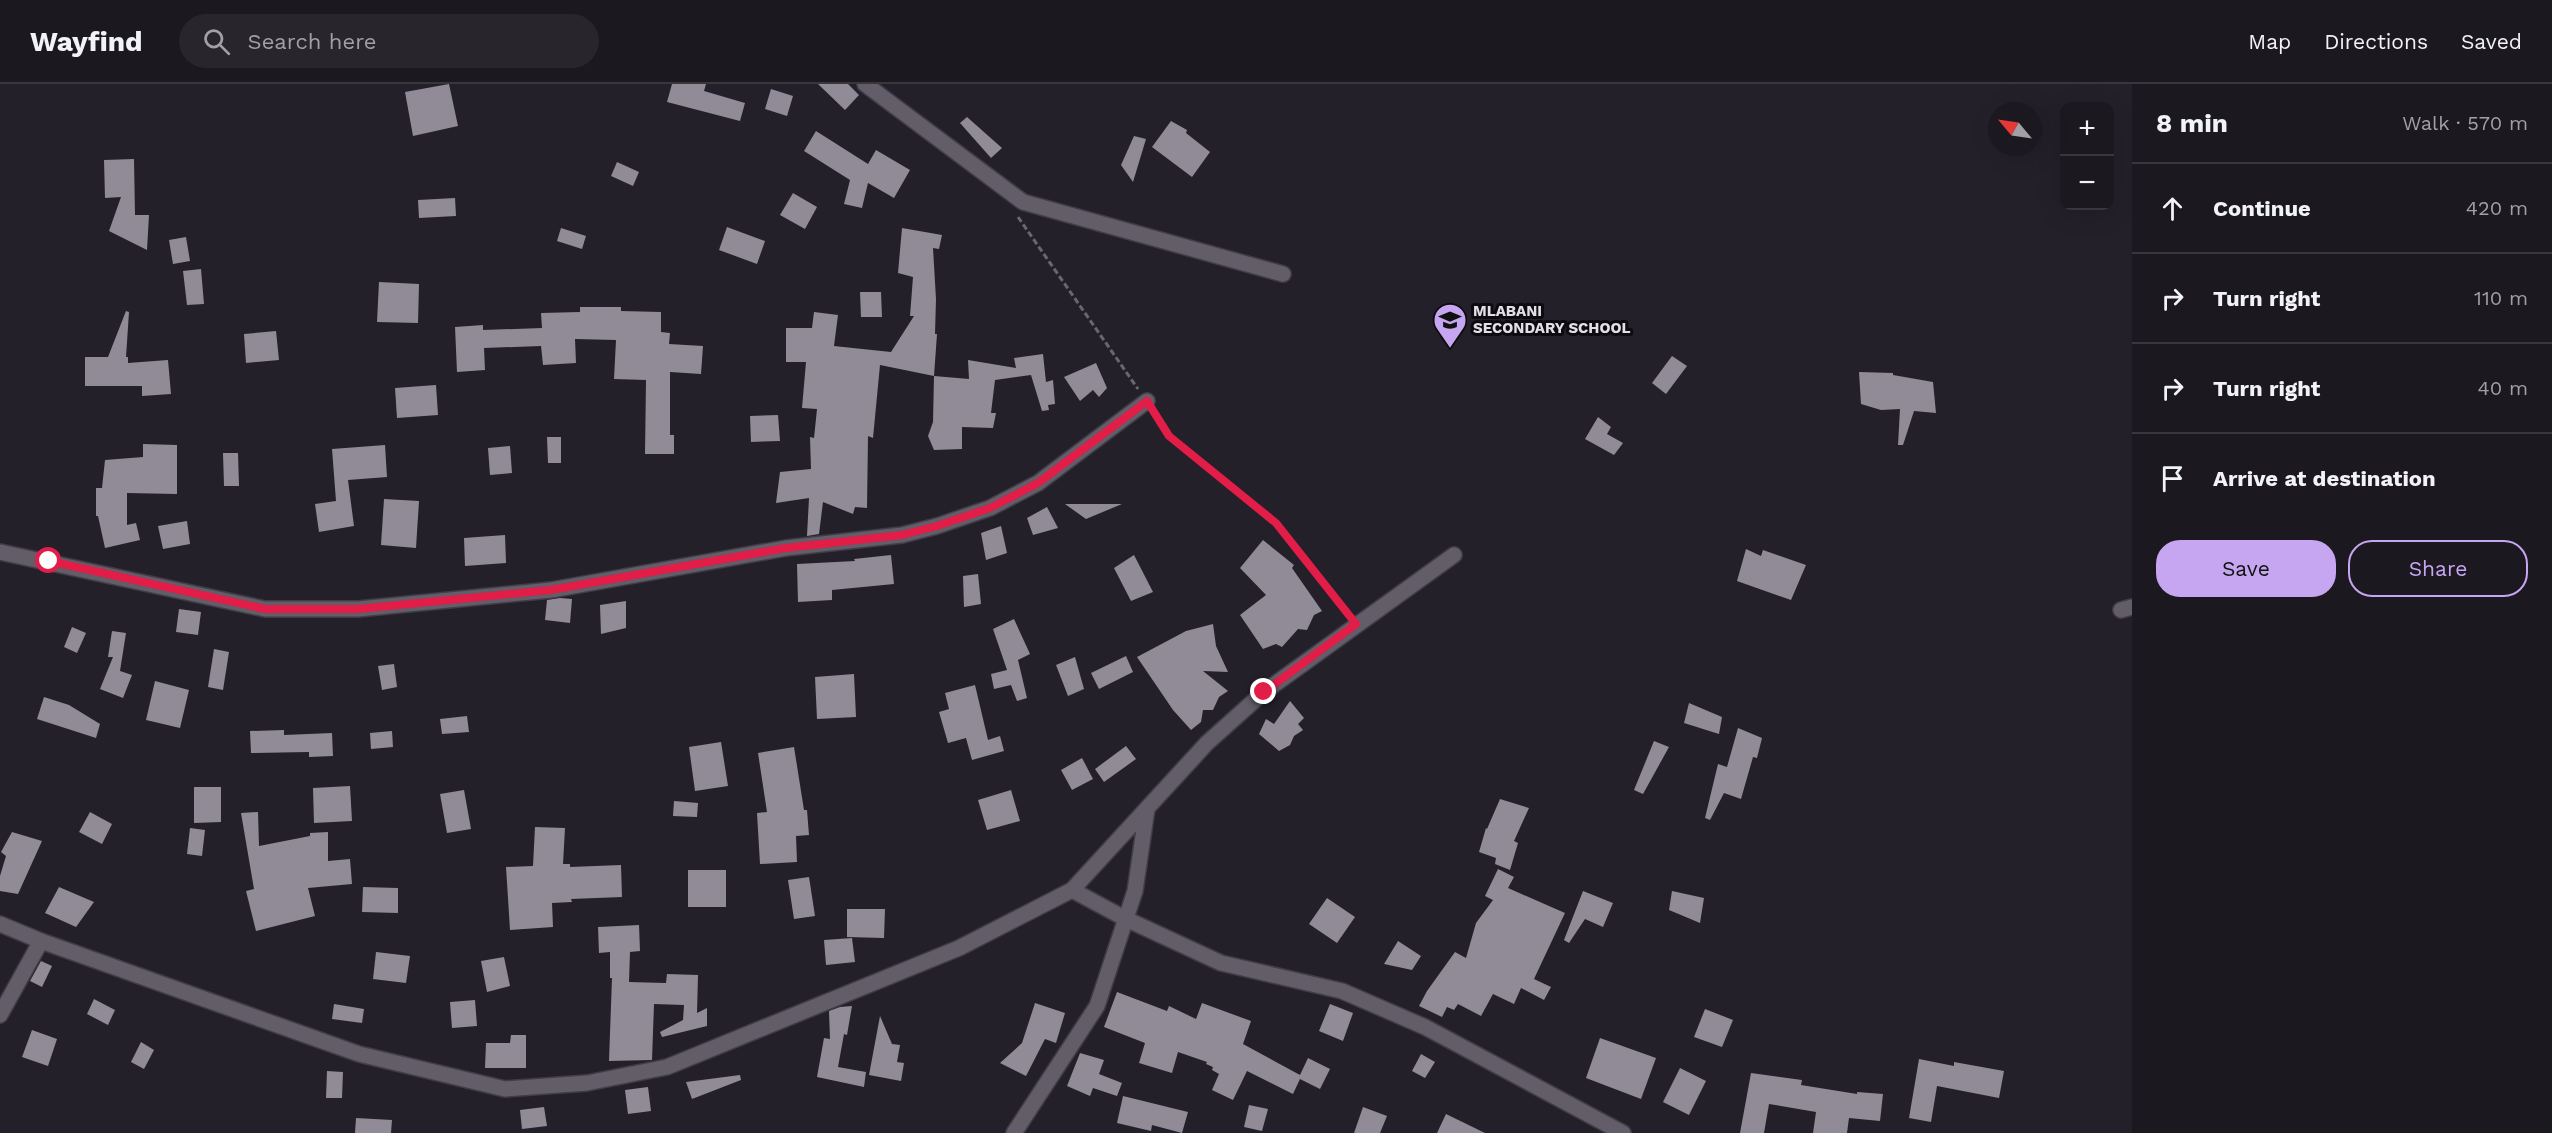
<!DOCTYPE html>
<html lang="en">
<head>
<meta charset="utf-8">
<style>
  :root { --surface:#1b1820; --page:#28252d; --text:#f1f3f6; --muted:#a0a0a5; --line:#39373e; --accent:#c6a6f0 }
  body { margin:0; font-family:"Work Sans",sans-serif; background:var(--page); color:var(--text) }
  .controls { position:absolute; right:18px; top:18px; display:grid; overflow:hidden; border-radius:12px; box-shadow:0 6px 24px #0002 }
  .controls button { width:54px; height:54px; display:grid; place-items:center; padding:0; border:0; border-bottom:2px solid var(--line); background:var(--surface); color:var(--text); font:30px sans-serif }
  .compass { position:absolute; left:1988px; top:18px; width:54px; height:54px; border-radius:50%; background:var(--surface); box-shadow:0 6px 24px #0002; rotate:299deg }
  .stop { position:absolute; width:18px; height:18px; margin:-14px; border:4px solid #e11d48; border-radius:50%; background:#fff }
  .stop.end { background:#e11d48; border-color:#fff; box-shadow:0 2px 6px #0008 }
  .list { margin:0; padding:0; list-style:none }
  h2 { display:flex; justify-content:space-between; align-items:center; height:78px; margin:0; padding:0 24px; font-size:26px }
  h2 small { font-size:20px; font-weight:400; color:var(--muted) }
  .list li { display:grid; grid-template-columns:39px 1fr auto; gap:18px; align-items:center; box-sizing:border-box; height:90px; padding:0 24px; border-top:2px solid var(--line) }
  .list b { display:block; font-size:22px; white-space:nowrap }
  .list em { font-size:20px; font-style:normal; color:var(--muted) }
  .actions { display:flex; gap:12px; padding:18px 24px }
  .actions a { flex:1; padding:14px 0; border:2px solid var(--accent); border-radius:24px; text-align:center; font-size:21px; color:var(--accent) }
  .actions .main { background:var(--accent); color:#111 }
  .icon { flex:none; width:33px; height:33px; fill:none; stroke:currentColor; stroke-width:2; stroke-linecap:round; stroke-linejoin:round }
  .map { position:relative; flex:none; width:2132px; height:1049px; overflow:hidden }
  header { display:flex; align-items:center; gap:36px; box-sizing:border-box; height:84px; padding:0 30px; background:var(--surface); border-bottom:2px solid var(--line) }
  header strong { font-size:28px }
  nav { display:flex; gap:33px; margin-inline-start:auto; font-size:21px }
  .search { width:420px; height:54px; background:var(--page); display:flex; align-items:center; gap:15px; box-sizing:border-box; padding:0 21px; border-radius:33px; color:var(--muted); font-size:22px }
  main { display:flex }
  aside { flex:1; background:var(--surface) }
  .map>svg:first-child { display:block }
</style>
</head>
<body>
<header>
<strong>Wayfind</strong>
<div class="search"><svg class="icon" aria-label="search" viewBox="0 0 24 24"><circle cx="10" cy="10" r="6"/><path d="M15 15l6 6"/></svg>Search here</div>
<nav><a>Map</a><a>Directions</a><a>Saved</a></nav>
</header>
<main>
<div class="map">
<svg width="2132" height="1049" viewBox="0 0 2132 1049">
  <rect width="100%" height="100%" fill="#24202a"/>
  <g fill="#908b97">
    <polygon points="449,0 458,42 413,52 405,8"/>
    <polygon points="672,0 706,0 704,7 745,19 740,37 667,18"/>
    <polygon points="818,0 848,0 859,11 845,26"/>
    <polygon points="771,5 793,12 787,32 765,25"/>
    <polygon points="967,33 1002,64 991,74 960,39"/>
    <polygon points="1171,37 1187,46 1186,49 1210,68 1192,93 1152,63"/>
    <polygon points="816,47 868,80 876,66 910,86 894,114 868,99 862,124 844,120 850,96 804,67"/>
    <polygon points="1134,52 1146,55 1133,98 1121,81"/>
    <polygon points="134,75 135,131 149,131 147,166 109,147 121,113 105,114 104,76"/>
    <polygon points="617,78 639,88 633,102 611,92"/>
    <polygon points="793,109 817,123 805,145 780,131"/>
    <polygon points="455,114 456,132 419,134 418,116"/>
    <polygon points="727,143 765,157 757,180 719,166"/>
    <polygon points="561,144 586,152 582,165 557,157"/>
    <polygon points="902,144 942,151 939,165 933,164 936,215 935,250 937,250 934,292 880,281 873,354 868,352 867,424 855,423 853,430 823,418 819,450 807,452 809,414 776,419 780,388 811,385 810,353 814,354 817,325 802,324 806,278 786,278 786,244 812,244 814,228 838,231 834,262 891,268 914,232 910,232 913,193 898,189"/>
    <polygon points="186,153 190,177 173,180 169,156"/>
    <polygon points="201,185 204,220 187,221 183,187"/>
    <polygon points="379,198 419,200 418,239 377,238"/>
    <polygon points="860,208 881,208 882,233 861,233"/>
    <polygon points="580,223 621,223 621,227 661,228 661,248 670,249 669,260 703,262 701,290 670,288 670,351 674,351 674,370 645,370 646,296 614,295 616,256 575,255 576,279 543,281 541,262 484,264 485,286 457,288 455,243 483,241 483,246 542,244 541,229 580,228"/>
    <polygon points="126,227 129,228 126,273 128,273 128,279 168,276 171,310 142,312 142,302 85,302 85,273 108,273"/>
    <polygon points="276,247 279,276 246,279 244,250"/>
    <polygon points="1043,270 1046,298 1053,296 1055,320 1048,321 1049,326 1042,327 1031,291 995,296 991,329 996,329 993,344 962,343 962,365 934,366 928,352 933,338 934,292 969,295 968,276 1016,284 1014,274"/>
    <polygon points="1672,272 1687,282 1666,310 1652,299"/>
    <polygon points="1096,279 1107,304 1099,313 1093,306 1080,317 1064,293"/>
    <polygon points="1859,288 1893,289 1893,291 1933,298 1936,329 1914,327 1903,361 1898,361 1900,325 1881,326 1861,320"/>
    <polygon points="436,301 438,331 397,334 395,304"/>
    <polygon points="778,331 780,357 751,358 750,332"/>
    <polygon points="1598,333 1611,343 1607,350 1623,359 1614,371 1585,355"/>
    <polygon points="547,353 561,353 561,379 548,379"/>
    <polygon points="143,360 177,361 177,410 127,409 127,441 136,439 140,456 105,464 98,432 96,432 96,404 102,404 105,376 143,373"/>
    <polygon points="385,361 387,393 348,396 354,442 319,448 315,420 336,417 332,365"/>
    <polygon points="510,362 512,389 490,391 488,364"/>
    <polygon points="223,369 238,369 239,402 224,402"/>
    <polygon points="384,415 419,417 416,464 381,461"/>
    <polygon points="1065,420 1122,420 1086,435"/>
    <polygon points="1047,423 1058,444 1033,451 1027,434"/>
    <polygon points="187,437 190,460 163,465 158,442"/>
    <polygon points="1001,442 1007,469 986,476 981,449"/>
    <polygon points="505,451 506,479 465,482 464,454"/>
    <polygon points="1263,456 1294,481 1292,484 1322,527 1314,531 1307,546 1298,545 1282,563 1276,560 1263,565 1240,531 1266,511 1240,484"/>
    <polygon points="1746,465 1761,472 1763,466 1806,481 1791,516 1737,497"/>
    <polygon points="891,471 894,500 832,506 832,516 798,518 797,480 855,477 854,475"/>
    <polygon points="1134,471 1153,508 1131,517 1114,484"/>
    <polygon points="978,490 981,520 964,523 963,492"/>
    <polygon points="560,514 572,515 570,539 545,536 547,516"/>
    <polygon points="626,517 626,544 601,550 600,521"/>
    <polygon points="179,525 201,528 198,551 176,548"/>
    <polygon points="1014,535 1030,570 1018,576 1027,614 1017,617 1011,601 994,605 991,590 1007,586 993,545"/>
    <polygon points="1213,540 1216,562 1228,588 1203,587 1228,607 1219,613 1213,626 1203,626 1201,638 1191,646 1173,626 1137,573 1186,547"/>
    <polygon points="72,543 86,549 77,569 64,563"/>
    <polygon points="112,547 126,549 120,587 132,591 123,614 100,605 113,573 108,573"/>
    <polygon points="214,565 229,568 223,606 208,603"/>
    <polygon points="1126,572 1133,588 1099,605 1091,589"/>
    <polygon points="1075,573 1084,605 1068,612 1056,581"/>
    <polygon points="394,580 397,603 382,606 378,582"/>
    <polygon points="854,590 856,633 817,635 815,593"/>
    <polygon points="155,597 189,606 180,644 146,636"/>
    <polygon points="975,601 988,656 1000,652 1004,667 972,676 966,654 948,659 939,628 949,625 945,609"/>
    <polygon points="44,613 69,621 100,640 96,654 37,635"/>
    <polygon points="1290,617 1304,634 1298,640 1303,646 1294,652 1290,661 1279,667 1259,650 1266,635 1274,640"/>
    <polygon points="1689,619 1722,633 1719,650 1684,639"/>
    <polygon points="467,632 469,648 442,650 440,635"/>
    <polygon points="1738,644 1762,654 1757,674 1753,673 1741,715 1724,709 1710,736 1705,734 1718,680 1727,683"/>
    <polygon points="284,646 284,651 332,649 333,672 309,673 309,668 251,669 250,647"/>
    <polygon points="392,647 393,663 371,665 370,649"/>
    <polygon points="1654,657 1669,663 1643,710 1634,706"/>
    <polygon points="721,658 728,702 695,707 689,663"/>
    <polygon points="1126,662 1136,675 1104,698 1095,685"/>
    <polygon points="794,663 804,726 807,726 809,751 796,752 797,778 760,780 757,729 767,728 758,669"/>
    <polygon points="1082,674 1093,695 1072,706 1061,686"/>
    <polygon points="350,702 352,737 314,739 313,704"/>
    <polygon points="194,703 221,703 221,738 194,739"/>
    <polygon points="464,706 471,745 447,749 440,710"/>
    <polygon points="1011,706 1020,737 987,746 978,716"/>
    <polygon points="1500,715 1529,724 1514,757 1518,759 1510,786 1495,780 1496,774 1479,768 1486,744 1487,745"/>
    <polygon points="674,717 698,719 697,733 673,732"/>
    <polygon points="90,728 112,740 102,760 79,748"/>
    <polygon points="258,728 259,762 310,752 310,749 328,748 328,777 350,775 352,800 308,804 315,832 256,847 246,807 254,805 241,729"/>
    <polygon points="535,743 565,744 563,780 570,780 570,783 621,781 622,813 571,815 572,818 552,819 553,843 510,846 506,783 533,782"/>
    <polygon points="190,744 205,746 202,772 187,770"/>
    <polygon points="12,748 42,757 18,810 0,807 0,792 6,772 1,768"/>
    <polygon points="1498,785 1514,793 1508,804 1565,829 1534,895 1551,903 1544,916 1521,904 1514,920 1493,910 1481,932 1458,920 1454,926 1447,923 1442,933 1419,922 1427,907 1455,868 1466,874 1476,839 1493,816 1485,812"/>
    <rect x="688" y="786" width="38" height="37"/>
    <polygon points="809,793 815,832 794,835 788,796"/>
    <polygon points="59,803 94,818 76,843 45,829"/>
    <polygon points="363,803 398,804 398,829 362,828"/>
    <polygon points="1583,807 1613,819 1603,843 1585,835 1569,859 1564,856"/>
    <polygon points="1672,807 1704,814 1700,839 1669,826"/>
    <polygon points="1327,814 1355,833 1337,859 1309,840"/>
    <polygon points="847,825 885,825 884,854 847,853"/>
    <polygon points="639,841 640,867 630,868 629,898 666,899 667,890 698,891 697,929 707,924 707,942 662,953 660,948 683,936 684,921 654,920 652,976 609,977 612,894 610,894 610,868 599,869 598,843"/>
    <polygon points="852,854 855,878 826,881 824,856"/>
    <polygon points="1398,857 1421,872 1412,886 1384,880"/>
    <polygon points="376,868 410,872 406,899 373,895"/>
    <polygon points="504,873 510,902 487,908 481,877"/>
    <polygon points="41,877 52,882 42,903 30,897"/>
    <polygon points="1117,908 1167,927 1169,922 1196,935 1202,919 1251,937 1243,960 1300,991 1308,974 1330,985 1320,1005 1300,995 1293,1010 1247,987 1233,1016 1212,1006 1219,990 1212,986 1213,983 1206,980 1207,978 1178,968 1172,989 1139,979 1145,959 1104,943"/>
    <polygon points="94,915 115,926 108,941 87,930"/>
    <polygon points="475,916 477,942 452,944 450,918"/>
    <polygon points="1035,919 1065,929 1056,959 1045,955 1026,992 1000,979 1022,959"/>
    <polygon points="334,920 364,925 362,939 332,935"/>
    <polygon points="1330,920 1353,929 1343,957 1319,947"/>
    <polygon points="852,922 847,951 844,950 838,983 866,988 864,1003 817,993 824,954 830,955 829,927 840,923"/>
    <polygon points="1705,925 1733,936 1722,963 1694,953"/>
    <polygon points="880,932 892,960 900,961 897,978 904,979 901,997 869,991"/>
    <polygon points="32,946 57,955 48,982 22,973"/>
    <polygon points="511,951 526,951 526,984 485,984 486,959 510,959"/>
    <polygon points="1600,954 1656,974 1641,1015 1586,994"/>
    <polygon points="141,958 154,966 144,985 131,978"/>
    <polygon points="1080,969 1104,976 1099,990 1122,999 1117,1012 1093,1004 1090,1012 1067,1002"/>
    <polygon points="1421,970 1435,978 1425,994 1412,987"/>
    <polygon points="1919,975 1954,982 1954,978 2004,987 1999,1014 1937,1002 1931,1038 1909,1034"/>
    <polygon points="1680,984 1706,997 1689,1031 1663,1018"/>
    <polygon points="327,987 343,988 342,1014 326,1014"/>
    <polygon points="1751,989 1802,996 1801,1001 1857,1010 1857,1008 1883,1010 1880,1037 1849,1034 1847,1049 1813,1049 1816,1028 1769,1020 1764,1049 1740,1049"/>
    <polygon points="740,991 741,996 692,1015 686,998"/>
    <polygon points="648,1003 651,1027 628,1030 625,1006"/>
    <polygon points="1123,1012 1188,1028 1182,1049 1152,1041 1151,1047 1117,1039"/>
    <polygon points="1249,1021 1268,1025 1262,1047 1244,1043"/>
    <polygon points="544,1023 547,1042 522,1045 520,1026"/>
    <polygon points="1363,1023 1387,1032 1380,1049 1354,1049"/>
    <polygon points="1446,1030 1485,1049 1437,1049"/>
    <polygon points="356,1034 392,1036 391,1049 355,1049"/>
  </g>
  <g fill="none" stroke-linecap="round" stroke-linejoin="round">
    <g stroke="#403d45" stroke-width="18">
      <g id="minor">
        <polyline points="865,0 1023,118 1283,190"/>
        <polyline points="0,468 265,525 358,525 551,506 786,464 902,451 937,442 990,424 1038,399 1147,317"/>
        <polyline points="2121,526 2132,523"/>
        <polyline points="1072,806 1126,835 1221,879 1342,907 1425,943 1623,1049"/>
        <polyline points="0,840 41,857 359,970 505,1005 587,999 667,983 959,864 1072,806 1207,659 1264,608 1454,471"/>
        <polyline points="0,931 41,857"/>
        <polyline points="1014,1049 1097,922 1135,807 1147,725"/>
      </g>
    </g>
    <g stroke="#6a666f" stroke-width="3" stroke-dasharray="6 3" stroke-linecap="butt">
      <polyline points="1018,133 1138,305"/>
      <polyline points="1155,330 1169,352 1276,439 1347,529"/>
    </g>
    <use href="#minor" stroke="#625d69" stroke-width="15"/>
  </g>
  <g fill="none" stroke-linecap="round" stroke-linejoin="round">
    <polyline stroke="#e11d48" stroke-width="8" points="49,477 265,525 358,525 551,506 786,464 902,451 937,442 990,424 1038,399 1147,317 1169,352 1276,439 1356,540 1264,608"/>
  </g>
  <defs>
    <g id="school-pin" transform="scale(1.725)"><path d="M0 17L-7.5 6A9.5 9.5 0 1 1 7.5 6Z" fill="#c6a6f0" stroke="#0d0b0f"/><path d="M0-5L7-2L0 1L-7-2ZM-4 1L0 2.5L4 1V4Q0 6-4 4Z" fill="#111"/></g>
  </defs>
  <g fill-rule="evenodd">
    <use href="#school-pin" x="1450" y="236"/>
  </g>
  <g text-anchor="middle" stroke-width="6" stroke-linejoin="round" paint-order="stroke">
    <g font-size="15" font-weight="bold" fill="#e2e0e7" stroke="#0d0b0f" text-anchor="start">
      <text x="1473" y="232">MLABANI<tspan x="1473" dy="17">SECONDARY SCHOOL</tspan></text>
    </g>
  </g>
</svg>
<div class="controls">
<button>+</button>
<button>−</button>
</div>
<svg class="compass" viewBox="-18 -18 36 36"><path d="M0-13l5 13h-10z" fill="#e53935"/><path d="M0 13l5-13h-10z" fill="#a0a0a5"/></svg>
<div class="stop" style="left:49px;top:477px"></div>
<div class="stop end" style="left:1264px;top:608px"></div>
</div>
<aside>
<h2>8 min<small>Walk · 570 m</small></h2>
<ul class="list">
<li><svg class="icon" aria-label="ahead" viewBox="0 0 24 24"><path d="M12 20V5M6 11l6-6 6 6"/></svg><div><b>Continue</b></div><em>420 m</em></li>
<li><svg class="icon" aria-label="right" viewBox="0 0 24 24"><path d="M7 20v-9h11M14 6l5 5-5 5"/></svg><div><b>Turn right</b></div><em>110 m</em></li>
<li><svg class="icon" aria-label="right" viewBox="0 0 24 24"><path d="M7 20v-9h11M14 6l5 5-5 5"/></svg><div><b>Turn right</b></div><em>40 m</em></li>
<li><svg class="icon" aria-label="arrive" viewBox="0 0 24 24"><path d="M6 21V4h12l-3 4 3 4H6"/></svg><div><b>Arrive at destination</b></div></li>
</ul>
<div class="actions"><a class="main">Save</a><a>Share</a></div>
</aside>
</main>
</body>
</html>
